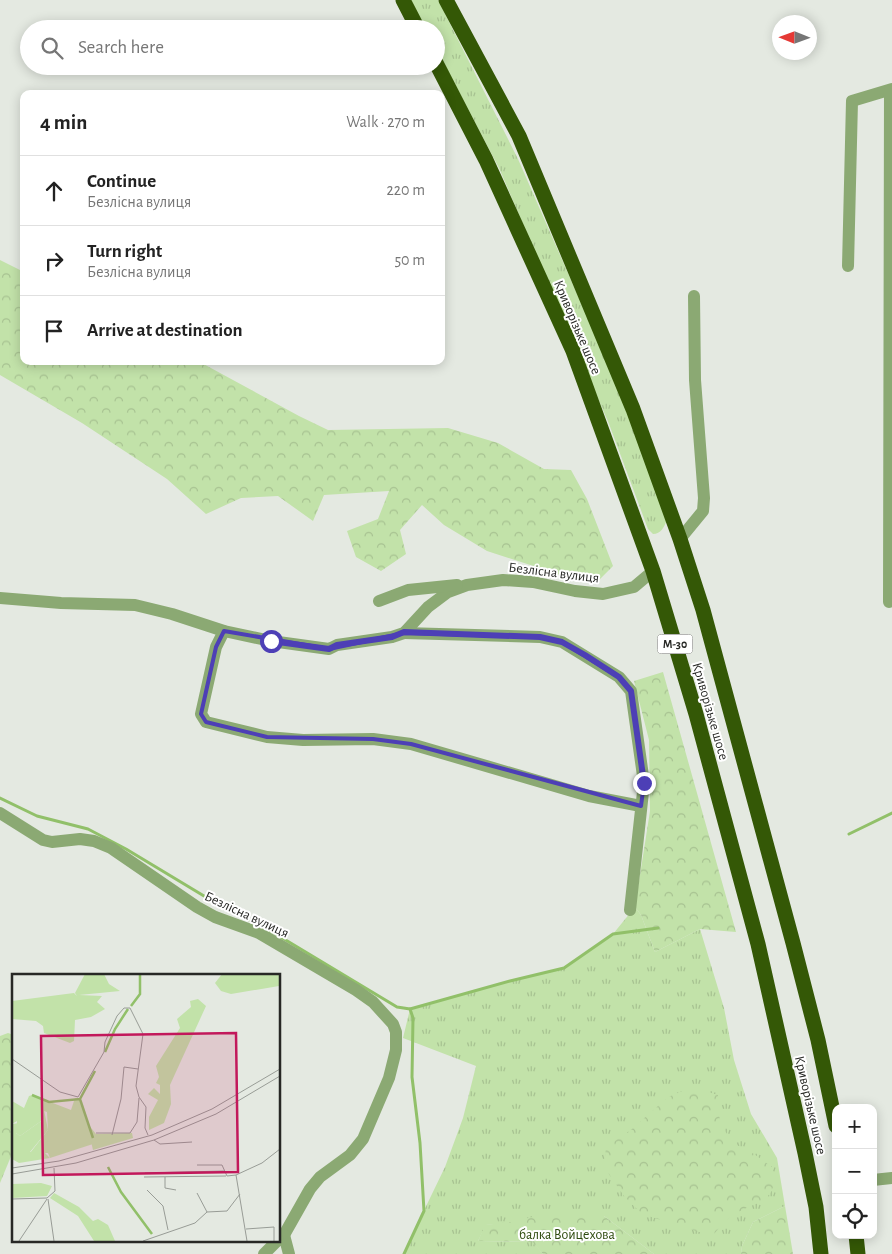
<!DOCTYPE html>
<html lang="en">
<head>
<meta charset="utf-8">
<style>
  :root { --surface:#fff; --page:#f6f6f6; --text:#222; --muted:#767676; --line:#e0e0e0 }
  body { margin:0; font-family:"Alegreya Sans",sans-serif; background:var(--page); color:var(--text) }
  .controls { position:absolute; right:15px; bottom:15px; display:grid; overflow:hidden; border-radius:10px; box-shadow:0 2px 12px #0003 }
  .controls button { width:45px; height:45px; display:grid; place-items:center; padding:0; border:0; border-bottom:1px solid var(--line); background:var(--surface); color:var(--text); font:25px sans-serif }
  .compass { position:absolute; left:772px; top:15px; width:45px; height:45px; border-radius:50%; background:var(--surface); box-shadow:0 2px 12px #0003; rotate:271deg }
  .stop { position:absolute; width:15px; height:15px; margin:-11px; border:4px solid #4d3fb6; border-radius:50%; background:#fff }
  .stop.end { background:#4d3fb6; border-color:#fff; box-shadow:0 1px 5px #0008 }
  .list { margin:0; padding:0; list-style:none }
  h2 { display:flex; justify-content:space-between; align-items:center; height:65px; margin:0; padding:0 20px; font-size:21px }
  h2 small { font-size:16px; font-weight:400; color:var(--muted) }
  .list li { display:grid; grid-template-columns:32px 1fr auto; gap:15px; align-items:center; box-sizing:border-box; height:70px; padding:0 20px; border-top:1px solid var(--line) }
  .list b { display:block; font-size:19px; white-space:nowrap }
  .list p { margin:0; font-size:16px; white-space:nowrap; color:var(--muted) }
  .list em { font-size:16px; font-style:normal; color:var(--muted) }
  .icon { flex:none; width:28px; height:28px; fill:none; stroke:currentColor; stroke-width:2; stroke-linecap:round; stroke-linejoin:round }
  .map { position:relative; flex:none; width:892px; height:1254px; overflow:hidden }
  .search { position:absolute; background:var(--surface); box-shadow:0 2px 12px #0003; left:20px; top:20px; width:425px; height:55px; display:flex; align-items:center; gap:12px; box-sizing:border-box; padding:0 18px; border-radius:28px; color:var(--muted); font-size:19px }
  .panel { position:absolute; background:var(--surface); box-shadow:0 2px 12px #0003; left:20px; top:90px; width:425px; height:275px; border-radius:10px }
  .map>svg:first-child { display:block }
</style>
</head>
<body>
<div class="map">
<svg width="892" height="1254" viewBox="0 0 892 1254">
  <defs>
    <pattern id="grass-tufts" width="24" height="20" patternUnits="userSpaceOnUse" patternTransform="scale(1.25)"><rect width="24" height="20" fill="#c2e2a9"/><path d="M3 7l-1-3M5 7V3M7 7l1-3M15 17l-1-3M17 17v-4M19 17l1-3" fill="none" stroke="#a7c291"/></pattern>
    <pattern id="forest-crowns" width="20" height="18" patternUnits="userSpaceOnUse" patternTransform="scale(1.25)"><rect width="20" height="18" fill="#c2e2a9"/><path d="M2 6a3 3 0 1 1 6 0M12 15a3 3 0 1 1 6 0" fill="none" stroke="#a7c291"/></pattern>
  </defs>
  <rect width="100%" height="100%" fill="#e4e9e1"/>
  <g fill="url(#grass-tufts)">
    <path d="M411,0H438L518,159L630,415L667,520C664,527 661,534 653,534L648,529L609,424L499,168L436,48V29H426Z"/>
    <polygon points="635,907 641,915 655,952 700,929 724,1008 734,1060 751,1114 777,1158 785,1206 753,1222 742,1246 741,1254 654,1254 604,1216 486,1225 478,1241 533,1242 543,1254 403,1254 445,1167 463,1118 476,1066 403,1038 410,1009 510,981 564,968 613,934"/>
  </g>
  <g fill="url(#forest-crowns)">
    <polygon points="0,260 24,272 24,361 198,361 299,416 328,430 448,428 498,443 544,469 571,470 587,499 613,566 598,581 567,577 487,551 444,525 422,505 400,530 406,554 381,571 356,557 347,531 378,519 389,491 324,495 313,521 278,496 241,498 206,514 167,479 82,423 0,375"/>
    <polygon points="663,672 736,932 700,929 655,952 641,915 635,907 650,811 649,740 634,681"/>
    <polygon points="8,1033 14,1035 14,1149 0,1183 0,1036"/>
    <path d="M692,1087L718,1095V1110L721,1125L733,1143L754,1154L772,1167C780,1202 758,1200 735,1214C726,1219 719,1229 712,1236L642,1214L624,1196L604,1167L606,1147L632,1129L668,1097Z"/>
    <polygon points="785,1206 793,1254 741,1254 742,1246 753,1222"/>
    <polygon points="549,1213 604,1216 654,1254 543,1254 532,1242 478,1241 485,1225 511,1222"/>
  </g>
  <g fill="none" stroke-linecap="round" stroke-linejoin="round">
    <g stroke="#91c069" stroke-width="3">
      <polyline points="0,798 37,816 88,829 126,849 209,899 274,933 397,1007 410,1009"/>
      <polyline points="849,834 892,813"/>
      <polyline points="404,1254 424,1211 420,1143 412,1077 413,1018 410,1009 510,981 564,968 613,934 658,928"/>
    </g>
    <g stroke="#8ba973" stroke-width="12">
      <polyline points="848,266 852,101 892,89"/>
      <polyline points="680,539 703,511 704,498 695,380 694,296"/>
      <polyline points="0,598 61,603 135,605 172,614 224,631 271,641 329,649 337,645 392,637 404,633 428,607 448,592 467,585 503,580 533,582 575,591 603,594 634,587 653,571"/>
      <polyline points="379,601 408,590 457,585"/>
      <polyline points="889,602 890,91"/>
      <polyline points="224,631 216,647 201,714 206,722 267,737 303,740 373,739 411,744 589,796 641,806"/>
      <polyline points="404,633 540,637 562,642 619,677 631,691 644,783 630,910"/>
      <polyline points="0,813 43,840 52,842 80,839 94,841 111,848 197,907 215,917 259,933 356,990 373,1002 393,1024 396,1032 396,1050 389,1078 363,1139 350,1155 320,1177 310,1189 284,1235 279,1240"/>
      <polyline points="873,1180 892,1178"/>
      <polyline points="284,1235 289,1254"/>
      <polyline points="264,1254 278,1240"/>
    </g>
    <g stroke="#345806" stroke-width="15">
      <polyline points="403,0 418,29"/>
      <polyline points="446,0 519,136 633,409 680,539 703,610 793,943 818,1040 836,1126"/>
      <polyline points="436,63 486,160 573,351 653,571 696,714 758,944 805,1153 816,1207 821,1254"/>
      <polyline points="856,1235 858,1254"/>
    </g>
  </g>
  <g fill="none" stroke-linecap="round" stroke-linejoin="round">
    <polyline stroke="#4d3fb6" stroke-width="6" points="271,641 329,649 337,645 392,637 404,632 540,637 562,642 585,655 619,677 631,691 644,783"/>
  </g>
  <path fill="none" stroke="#4d3fb6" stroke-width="4" stroke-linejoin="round" d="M224,631L329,649L404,633L540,637L562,642L619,677L631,691L644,783L641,806L411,744L373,739L267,737L206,722L201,714L216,647Z"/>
  <g text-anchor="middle" stroke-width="4" stroke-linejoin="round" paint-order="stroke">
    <rect fill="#fff" stroke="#686866" stroke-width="1" x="657.5" y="634.5" width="35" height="19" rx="4"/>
    <g font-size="12" font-weight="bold" fill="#272825">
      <text x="675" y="648">М-30</text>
    </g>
    <g font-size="14" fill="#272825" stroke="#fff">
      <text transform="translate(578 327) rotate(67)" y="5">Криворізьке шосе</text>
      <text transform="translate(554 572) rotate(7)" y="5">Безлісна вулиця</text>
      <text transform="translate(711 711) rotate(74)" y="5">Криворізьке шосе</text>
      <text transform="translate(247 914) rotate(25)" y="5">Безлісна вулиця</text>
      <text transform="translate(811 1105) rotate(77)" y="5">Криворізьке шосе</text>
    </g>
    <g font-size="14" fill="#2e4b0e" stroke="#fff">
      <text x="567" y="1239">балка Войцехова</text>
    </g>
  </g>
  <g transform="translate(12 974)">
    <rect width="268" height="268" fill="#e4e9e1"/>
    <path d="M20,121L59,136L63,124L68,125L75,149L84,160L81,170L38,184L36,179H18L36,156L35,138L32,137V145L8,162L4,159L5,147L0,150V127L12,134L17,122Z" fill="#c2e2a9"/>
    <path d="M73,0H92L97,10L108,17L67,21L90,22L85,28L93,35L79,43L63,46L62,67L58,69L32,59L31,52L24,47L0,45V27L62,19L65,22L63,19ZM210,0H267V12L219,20L209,17L203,9ZM186,25L194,32L158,111L159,130L152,149L137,156V143L146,126L136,120L142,114L148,120V111L144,109L147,103L144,92L168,54L165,45L179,33L178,27ZM32,136L36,156L18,178H32L38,184L7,189L0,185V150L8,149L4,159L8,162L32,145ZM44,156L56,169L42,182L33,173L37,162ZM120,159L121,164L81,176L78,163L84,160ZM29,209L40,212L35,222L0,224V210ZM42,219L67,233L81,247L86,245L96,251L103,267H82L66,242L38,224Z" fill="#c2e2a9"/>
    <path fill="none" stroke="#91c069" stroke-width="2.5" d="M119,32L128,20V0M93,78L103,55L116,35M20,121L37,128L68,125L81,164M68,125L83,97M96,193L109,218L140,260"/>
    <path fill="none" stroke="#989c96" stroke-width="1" d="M0,85L48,118L66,123L92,78L93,68L105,42L112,34H118L131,60L124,112L127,123L134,133L133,154L136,161M84,159H118L125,148L127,124M100,161L109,125L112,93L126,95M142,166L148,170L180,168M185,191H210L215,202L224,201L250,189L268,175M0,194L47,187L140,161L200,135L268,95M133,199L212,197M0,200L64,189L142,166L204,140L268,102M224,201L235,267M132,203L214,202M153,203V214L164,216M135,216L151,232L156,256M185,219L195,238M0,225L35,224L43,217L42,194M36,225L42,267M234,255L262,253V267M7,267L35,225M131,267L183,249L195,238L215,237L228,220"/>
    <path fill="#c2185b" fill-opacity="0.15" stroke="#c2185b" stroke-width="2.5" d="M224,59L226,198L31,201L29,62Z"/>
    <rect width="268" height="268" fill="none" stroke="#272825" stroke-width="2.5"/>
  </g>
</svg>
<div class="controls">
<button>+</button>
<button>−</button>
<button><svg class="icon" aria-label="locate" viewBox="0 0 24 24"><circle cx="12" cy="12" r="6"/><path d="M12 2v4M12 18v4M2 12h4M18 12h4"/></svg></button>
</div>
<svg class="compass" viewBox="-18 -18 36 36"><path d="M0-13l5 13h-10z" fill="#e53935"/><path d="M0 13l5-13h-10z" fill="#767676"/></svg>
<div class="stop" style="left:271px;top:641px"></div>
<div class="stop end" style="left:644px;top:783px"></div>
<div class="search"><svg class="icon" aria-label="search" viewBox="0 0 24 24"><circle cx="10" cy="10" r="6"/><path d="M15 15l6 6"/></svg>Search here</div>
<section class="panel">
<h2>4 min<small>Walk · 270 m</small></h2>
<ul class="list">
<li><svg class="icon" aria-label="ahead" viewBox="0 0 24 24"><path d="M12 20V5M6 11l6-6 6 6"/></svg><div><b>Continue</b><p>Безлісна вулиця</p></div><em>220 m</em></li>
<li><svg class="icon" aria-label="right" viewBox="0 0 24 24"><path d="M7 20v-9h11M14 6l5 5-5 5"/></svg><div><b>Turn right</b><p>Безлісна вулиця</p></div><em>50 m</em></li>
<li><svg class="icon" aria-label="arrive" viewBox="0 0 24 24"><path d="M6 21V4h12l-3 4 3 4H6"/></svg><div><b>Arrive at destination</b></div></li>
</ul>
</section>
</div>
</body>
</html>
